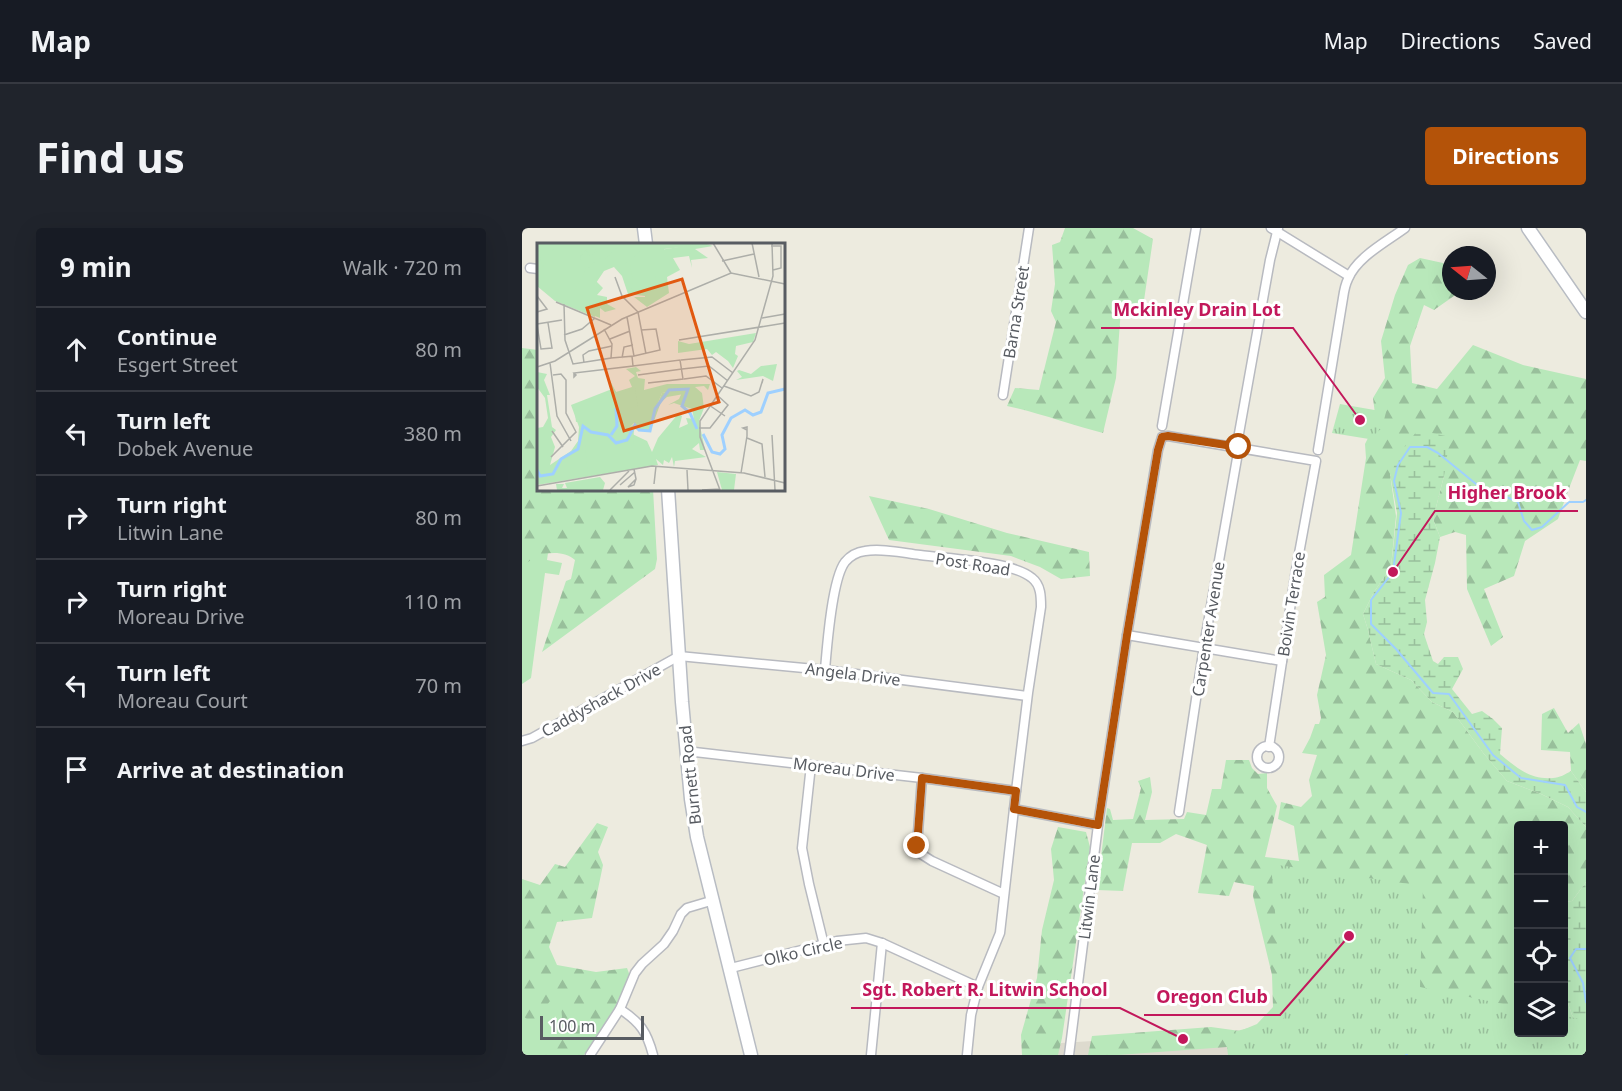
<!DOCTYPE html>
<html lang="en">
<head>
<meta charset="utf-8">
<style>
  :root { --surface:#171b24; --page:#20242c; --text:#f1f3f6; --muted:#9ea1a6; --line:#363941; --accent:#b45309 }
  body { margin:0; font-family:"Noto Sans",sans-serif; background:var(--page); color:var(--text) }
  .controls { position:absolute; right:18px; bottom:18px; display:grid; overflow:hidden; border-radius:6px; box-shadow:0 6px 24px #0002 }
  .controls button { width:54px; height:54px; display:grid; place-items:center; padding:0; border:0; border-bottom:2px solid var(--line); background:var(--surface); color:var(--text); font:30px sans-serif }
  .compass { position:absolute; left:920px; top:18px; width:54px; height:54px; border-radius:50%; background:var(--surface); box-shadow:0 6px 24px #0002; rotate:287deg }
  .scale { position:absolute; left:18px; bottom:15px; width:104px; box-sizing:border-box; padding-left:6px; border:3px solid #585c62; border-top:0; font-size:16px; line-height:21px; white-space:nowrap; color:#585c62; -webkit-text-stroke:4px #fff; paint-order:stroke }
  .stop { position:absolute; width:18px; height:18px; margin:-14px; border:4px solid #b45309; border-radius:50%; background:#fff }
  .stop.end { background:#b45309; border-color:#fff; box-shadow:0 2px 6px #0008 }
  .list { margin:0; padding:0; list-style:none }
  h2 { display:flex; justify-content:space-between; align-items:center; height:78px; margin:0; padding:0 24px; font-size:26px }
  h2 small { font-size:20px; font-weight:400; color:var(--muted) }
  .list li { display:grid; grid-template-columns:39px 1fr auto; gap:18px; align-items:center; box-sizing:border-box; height:84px; padding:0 24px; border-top:2px solid var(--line) }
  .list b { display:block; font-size:22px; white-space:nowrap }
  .list p { margin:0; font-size:20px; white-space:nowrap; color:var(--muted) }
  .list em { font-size:20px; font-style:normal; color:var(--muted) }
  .icon { flex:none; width:33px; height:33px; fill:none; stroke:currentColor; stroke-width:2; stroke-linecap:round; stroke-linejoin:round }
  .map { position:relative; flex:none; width:1064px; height:827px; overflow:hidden; border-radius:6px }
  header { display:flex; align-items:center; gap:36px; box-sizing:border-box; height:84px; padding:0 30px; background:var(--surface); border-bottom:2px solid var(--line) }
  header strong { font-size:28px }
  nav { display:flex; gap:33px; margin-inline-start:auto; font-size:21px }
  .intro { display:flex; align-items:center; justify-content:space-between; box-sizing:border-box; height:144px; padding:0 36px }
  h1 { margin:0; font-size:42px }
  .button { padding:15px 27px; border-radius:6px; background:var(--accent); color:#fff; font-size:21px; font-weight:700 }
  main { display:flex; gap:36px; padding:0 36px }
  aside { flex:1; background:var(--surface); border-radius:6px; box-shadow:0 6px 24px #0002 }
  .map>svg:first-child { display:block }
</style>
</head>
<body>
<header>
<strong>Map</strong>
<nav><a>Map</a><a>Directions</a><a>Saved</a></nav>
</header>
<div class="intro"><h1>Find us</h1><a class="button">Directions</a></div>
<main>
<aside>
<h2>9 min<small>Walk · 720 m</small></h2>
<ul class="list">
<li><svg class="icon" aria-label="ahead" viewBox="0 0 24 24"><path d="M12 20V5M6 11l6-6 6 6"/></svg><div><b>Continue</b><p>Esgert Street</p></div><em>80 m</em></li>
<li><svg class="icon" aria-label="left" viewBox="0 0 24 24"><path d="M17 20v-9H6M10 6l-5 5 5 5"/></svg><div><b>Turn left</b><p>Dobek Avenue</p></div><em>380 m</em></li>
<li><svg class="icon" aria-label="right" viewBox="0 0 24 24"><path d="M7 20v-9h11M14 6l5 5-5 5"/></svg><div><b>Turn right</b><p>Litwin Lane</p></div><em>80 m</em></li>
<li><svg class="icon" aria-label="right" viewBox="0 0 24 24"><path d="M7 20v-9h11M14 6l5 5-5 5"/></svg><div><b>Turn right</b><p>Moreau Drive</p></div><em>110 m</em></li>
<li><svg class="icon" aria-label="left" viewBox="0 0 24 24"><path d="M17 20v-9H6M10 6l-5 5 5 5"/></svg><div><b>Turn left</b><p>Moreau Court</p></div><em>70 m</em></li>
<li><svg class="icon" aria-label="arrive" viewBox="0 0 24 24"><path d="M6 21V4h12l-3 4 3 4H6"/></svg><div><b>Arrive at destination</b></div></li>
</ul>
</aside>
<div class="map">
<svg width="1064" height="827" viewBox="0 0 1064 827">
  <defs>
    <pattern id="forest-firs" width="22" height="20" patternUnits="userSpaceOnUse" patternTransform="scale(1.5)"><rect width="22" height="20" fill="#b8e8ba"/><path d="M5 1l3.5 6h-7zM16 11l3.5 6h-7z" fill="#98bf9b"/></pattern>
    <pattern id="wetland-marsh" width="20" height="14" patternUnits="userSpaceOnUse" patternTransform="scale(1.5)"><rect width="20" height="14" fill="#b8e8ba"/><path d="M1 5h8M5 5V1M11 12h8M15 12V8" fill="none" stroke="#98bf9b"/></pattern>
    <pattern id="park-tufts" width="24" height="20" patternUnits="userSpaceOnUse" patternTransform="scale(1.5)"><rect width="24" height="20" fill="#b8e8ba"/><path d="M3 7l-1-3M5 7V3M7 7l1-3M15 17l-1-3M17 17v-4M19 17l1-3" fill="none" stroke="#98bf9b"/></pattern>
  </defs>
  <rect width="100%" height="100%" fill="#edebdf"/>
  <polygon fill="#dddace" points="711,804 712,827 507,827 508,817"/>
  <g fill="#b8e8ba">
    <polygon points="0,194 29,304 25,332 40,335 37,347 23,345 9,450 0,456"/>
    <polygon points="0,748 44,758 59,827 0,827"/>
  </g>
  <g fill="url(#forest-firs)">
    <path d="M543,0H611L631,11L620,86L599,80L594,150L581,205C549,197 518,185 485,178L493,160L517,162L534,94L529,83L533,56L530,17L538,14Z"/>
    <polygon points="898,30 921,35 929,42 929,63 939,63 912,82 902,77 888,118 890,155 915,161 951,117 1001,137 1064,151 1064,233 1058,232 1046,263 1036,291 1003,313 992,348 962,361 981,409 969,418 945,361 944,307 933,304 918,309 911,291 922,248 868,246 874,288 869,339 852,364 841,386 846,402 854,436 889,452 910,474 931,484 962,526 985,553 1019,566 1046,579 1064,599 1064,654 1050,673 1042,674 1042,598 996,598 996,804 1042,804 1042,763 1050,787 1064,807 1064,827 706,827 705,819 596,827 566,827 570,808 689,799 718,803 735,796 751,779 750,747 731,668 732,658 712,654 707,668 676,665 685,617 654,606 638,615 610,615 601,663 575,662 585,580 588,581 591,592 611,591 619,560 616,553 628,549 630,564 623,592 662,591 665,584 684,587 690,561 699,561 704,532 727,532 730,540 736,546 745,545 745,560 755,578 743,629 777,633 772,598 756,591 759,574 779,579 790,568 787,552 795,527 780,525 788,510 793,496 797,496 799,490 795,467 804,427 795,374 803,369 802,347 829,327 844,230 843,216 854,194 851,170 863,150 859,113 873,67 886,37"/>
    <path d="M0,120L16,122V261H131L135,331L133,341L20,424L44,353L49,351L53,332C45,324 28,323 16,328C11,330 5,335 0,338Z"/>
    <polygon points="347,268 407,281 485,305 567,324 568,348 539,351 518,339 489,328 367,312"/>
    <polygon points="1032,480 1046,505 1057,495 1064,516 1064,564 1049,543 1048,524 1019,522 1020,486"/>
    <polygon points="75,595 86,599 76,624 81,637 70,690 35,694 27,719 35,737 74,744 105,740 108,748 96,777 62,827 23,827 40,789 39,777 28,773 11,796 0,787 0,651 18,657 33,636 43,639"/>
    <polygon points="536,599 564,604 568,619 540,810 536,827 500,827 499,807 515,750 520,702 532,652 529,621"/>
  </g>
  <g fill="url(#wetland-marsh)">
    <path d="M896,202L928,209L922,248L911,291L918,309L913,335L903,372L905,394L902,406L911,433L916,436L922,429H936L941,441L930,461L950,486L960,483L971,491L980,500L978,526C995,540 1008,552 1031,550C1037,550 1044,546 1049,543L1064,564V599L1046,579L1019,566L985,553L962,526L931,484L910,474L889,452L854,436L846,402L841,386L852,364L869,339L875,285L868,246L882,219Z"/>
    <polygon points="1064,654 1064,807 1050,787 1042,763 1042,674 1050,673"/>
  </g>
  <g fill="url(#park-tufts)">
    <polygon points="818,176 864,184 860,200 847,211 810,205"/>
    <polygon points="749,636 901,658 898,759 996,779 996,804 1042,804 1042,788 1064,792 1064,827 712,827 711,804 762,791"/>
  </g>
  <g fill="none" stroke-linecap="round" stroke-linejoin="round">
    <g stroke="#9ed0ff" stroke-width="2">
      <polyline points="1064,272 1061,274 1047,274 1020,299 1010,302 1002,293 996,274 954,256 916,225 905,219 888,219 876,237 872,253 879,285 871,344 849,372 849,396 874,421 911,465 927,466 971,527 999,550 1043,557 1055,579 1064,584"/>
      <polyline points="1064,721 1054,721 1048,730 1061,755 1064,774"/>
      <polyline points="884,827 885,827"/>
    </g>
    <g stroke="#b8bac0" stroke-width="11">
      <g id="street">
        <polyline points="749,0 827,48"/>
        <polyline points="8,40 16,41"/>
        <polyline points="481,167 507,0"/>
        <polyline points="640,198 674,0"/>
        <polyline points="716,211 748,32 756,0"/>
        <path d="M796,222L821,70C822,63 823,57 826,51C835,29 864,14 883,0"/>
        <polyline points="605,407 760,433"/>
        <path d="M303,442C305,418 310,351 323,334C328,328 335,324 343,323C360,320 381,325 398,327C426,331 490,333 510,350C519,357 519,369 519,379L506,465L494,563"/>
        <polyline points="0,513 10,510 157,428 303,442 505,468"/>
        <circle cx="746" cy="529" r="11"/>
        <polyline points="164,523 400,550 494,563 478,705 456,759"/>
        <polyline points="289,537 280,620 287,656 302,717"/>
        <polyline points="400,550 395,618 399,626 410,633 482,666"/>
        <polyline points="492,581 576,597 547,827"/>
        <polyline points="657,584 682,418 717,219"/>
        <polyline points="576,597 605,407 636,222 640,209 646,208 794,233 774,342 747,519"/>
        <polyline points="209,740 315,713 344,710 360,715 456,759 449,787 445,827"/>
        <path d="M98,781C118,794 125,804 131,827"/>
        <polyline points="68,827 98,781 113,745 120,736 142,716 151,703 159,686 165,680 192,672"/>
        <polyline points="349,827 360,715"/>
      </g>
    </g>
    <g stroke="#b8bcc3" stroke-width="15">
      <g id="secondary">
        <polyline points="122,0 124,16"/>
        <polyline points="1006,0 1064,84"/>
        <polyline points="146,261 160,474 169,571 175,609 229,827"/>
      </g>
    </g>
    <use href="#street" stroke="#fff" stroke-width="8"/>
    <use href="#secondary" stroke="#fff" stroke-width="12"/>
  </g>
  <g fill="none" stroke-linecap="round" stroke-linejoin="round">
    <polyline stroke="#b45309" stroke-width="8" points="395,618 400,550 494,563 492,581 576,597 605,407 636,222 640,209 646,208 717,219"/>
  </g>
  <g text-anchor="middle" stroke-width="6" stroke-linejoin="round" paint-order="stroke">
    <g font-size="16" fill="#585c62" stroke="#fff">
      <text transform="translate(494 84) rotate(-81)" y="6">Barna Street</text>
      <text transform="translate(451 336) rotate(9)" y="6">Post Road</text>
      <text transform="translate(769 376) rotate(-81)" y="6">Boivin Terrace</text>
      <text transform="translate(686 401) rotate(-81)" y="6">Carpenter Avenue</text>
      <text transform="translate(331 446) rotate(7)" y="6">Angela Drive</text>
      <text transform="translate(79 472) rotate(-29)" y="6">Caddyshack Drive</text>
      <text transform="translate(322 541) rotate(7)" y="6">Moreau Drive</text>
      <text transform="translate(168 547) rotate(-96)" y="6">Burnett Road</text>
      <text transform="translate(567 669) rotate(-83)" y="6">Litwin Lane</text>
      <text transform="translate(281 723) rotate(-13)" y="6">Olko Circle</text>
    </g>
  </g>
  <g transform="translate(15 15)">
    <rect width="248" height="248" fill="#edebdf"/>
    <path d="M0,0H174V1L127,6L129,32L108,53L91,51L85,33L77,24L67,28L59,40L58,74L18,58L0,43Z" fill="#b8e8ba"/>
    <path d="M0,0H21L6,24L4,19ZM51,0H85L68,16L61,15L48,29L43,14L49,6L51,13L55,6ZM113,0H124L123,7L166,0L176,3L158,6L171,15L154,17L155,25L152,13L136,15L143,27L130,34L132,50L110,64L97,54H108V50L95,46L93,40L117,43L119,33L96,37L93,22H87ZM59,38L66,45L60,52L70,54V61L79,66L68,69L63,65V75L40,66L57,68L54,66ZM219,90L216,99L199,103L198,111L201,113L196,125L191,118L179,109L175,112L170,106L141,110V98L152,101ZM240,121L236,138L226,133L199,137L205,134L200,128L202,127L214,131L224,123ZM99,124L104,128L99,129L101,135L108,136L107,147L130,141H173L171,147L167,143L158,144L165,150L167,165L162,178L168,207H163L162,200L155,206L169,214L138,218L137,224L135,214L132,220L127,217L126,222L119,216L121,222L0,242V185L6,184L11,175L8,155L0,144V129L10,131L7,137L13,152H10L15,184L19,187L14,194L18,204L13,222L34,208L41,198L42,184L34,162L75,146L69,130L79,149L95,144L92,137L98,133L89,126ZM147,145L142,156L131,162L137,160L155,166L157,176L149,175L151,181L142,185L145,173L141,171L121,195L115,209L110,198L89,188L97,180L112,182L125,150ZM63,234L68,240L66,247H20L19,241H27L25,245H30L28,240Z" fill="#b8e8ba" fill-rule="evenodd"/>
    <path d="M21,0H51L60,8L53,13L49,6L45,8L43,14L49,27L37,48L6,19ZM147,145L153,150L130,154L124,159L113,189L97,186L96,202L86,203L91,185L103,178L112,182L125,150Z" fill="#b8e8ba"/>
    <path d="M98,145L101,163L89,166L95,226L51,233L46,178L39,179L37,162L77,146L81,152ZM180,229L199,231L197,247H185Z" fill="#b8e8ba"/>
    <path fill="none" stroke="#9ed0ff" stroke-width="3" d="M166,191L175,209L183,211L188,206L185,192L194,175L208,167L216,172L224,169L231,150L248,146M74,192L80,183L79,165M0,227L3,233L16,231L24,216L41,206L46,183L54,189L71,192L79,200L90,197L98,182L102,187L113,188L118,166L132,147L151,146L145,163L153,170L160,186"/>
    <path fill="none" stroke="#adaea9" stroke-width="1.5" d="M176,0L194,30M215,0L222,34M234,3H244V25L236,27M185,18L217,11M78,34L85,53L101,69L109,111M0,53L10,66L0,69M19,59L74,82M27,61L28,97L36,121L74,115L75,101L67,86M225,75L248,71M0,81L25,77M0,82L4,106L15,105L11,80M27,92L45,86L58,75M73,96L93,88M142,97L248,80M97,113L123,107L119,86L104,87M74,115L97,113L90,74M85,115L87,104L96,102M144,117L175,114L196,130M13,120L20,173L34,198M47,120L46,112L52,108L75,103M96,123L143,117L146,136L111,140M0,124L18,118L85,76L194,30L248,41M145,126L172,123L191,138M37,130V134L39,132L37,130L96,123L95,113M101,132L145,126M147,136L169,133L185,145M187,143L214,153L222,149L226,136L225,140M172,162L188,173M162,185H173L191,162L180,152M15,188L26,204M235,192L238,247M210,195L225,201L228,234M14,214L39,189L29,170V137L24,131L16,132M97,226L99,236L91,244L97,242L99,236M150,227L151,247M204,230L210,193V184L206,185L210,187M117,241L119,223M83,242L98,229M0,243L115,223L207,230L248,240M73,247L92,228M165,247L183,246M183,247L163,194V178L218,97L236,33L235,0"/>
    <path fill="#e15910" fill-opacity="0.15" stroke="#e15910" stroke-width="3" d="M145,36L182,159L87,188L50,65Z"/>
    <rect width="248" height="248" fill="none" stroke="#585c62" stroke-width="3"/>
  </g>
  <path fill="none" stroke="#c2185b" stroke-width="2" d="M838 192L771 100H579M871 344L913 283H1056M661 811L598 780H329M827 708L758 787H622"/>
  <g fill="#c2185b" stroke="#fff" stroke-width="2">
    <circle cx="838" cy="192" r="6"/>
    <circle cx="871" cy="344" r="6"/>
    <circle cx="661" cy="811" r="6"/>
    <circle cx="827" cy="708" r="6"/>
  </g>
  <g font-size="18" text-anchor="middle" font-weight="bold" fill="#c2185b" stroke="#fff" stroke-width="6" stroke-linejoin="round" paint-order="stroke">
    <text x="675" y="88">Mckinley Drain Lot</text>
    <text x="985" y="271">Higher Brook</text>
    <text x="463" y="768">Sgt. Robert R. Litwin School</text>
    <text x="690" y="775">Oregon Club</text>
  </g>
</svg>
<div class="controls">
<button>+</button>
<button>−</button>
<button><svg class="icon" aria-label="locate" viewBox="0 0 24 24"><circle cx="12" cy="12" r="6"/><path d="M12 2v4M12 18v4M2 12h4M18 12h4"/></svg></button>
<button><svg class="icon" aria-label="layers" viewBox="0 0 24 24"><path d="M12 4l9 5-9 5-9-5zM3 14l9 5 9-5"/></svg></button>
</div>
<svg class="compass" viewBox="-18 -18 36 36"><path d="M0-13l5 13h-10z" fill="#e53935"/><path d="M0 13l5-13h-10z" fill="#9ea1a6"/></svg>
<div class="scale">100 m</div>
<div class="stop" style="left:717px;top:219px"></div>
<div class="stop end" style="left:395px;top:618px"></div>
</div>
</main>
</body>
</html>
